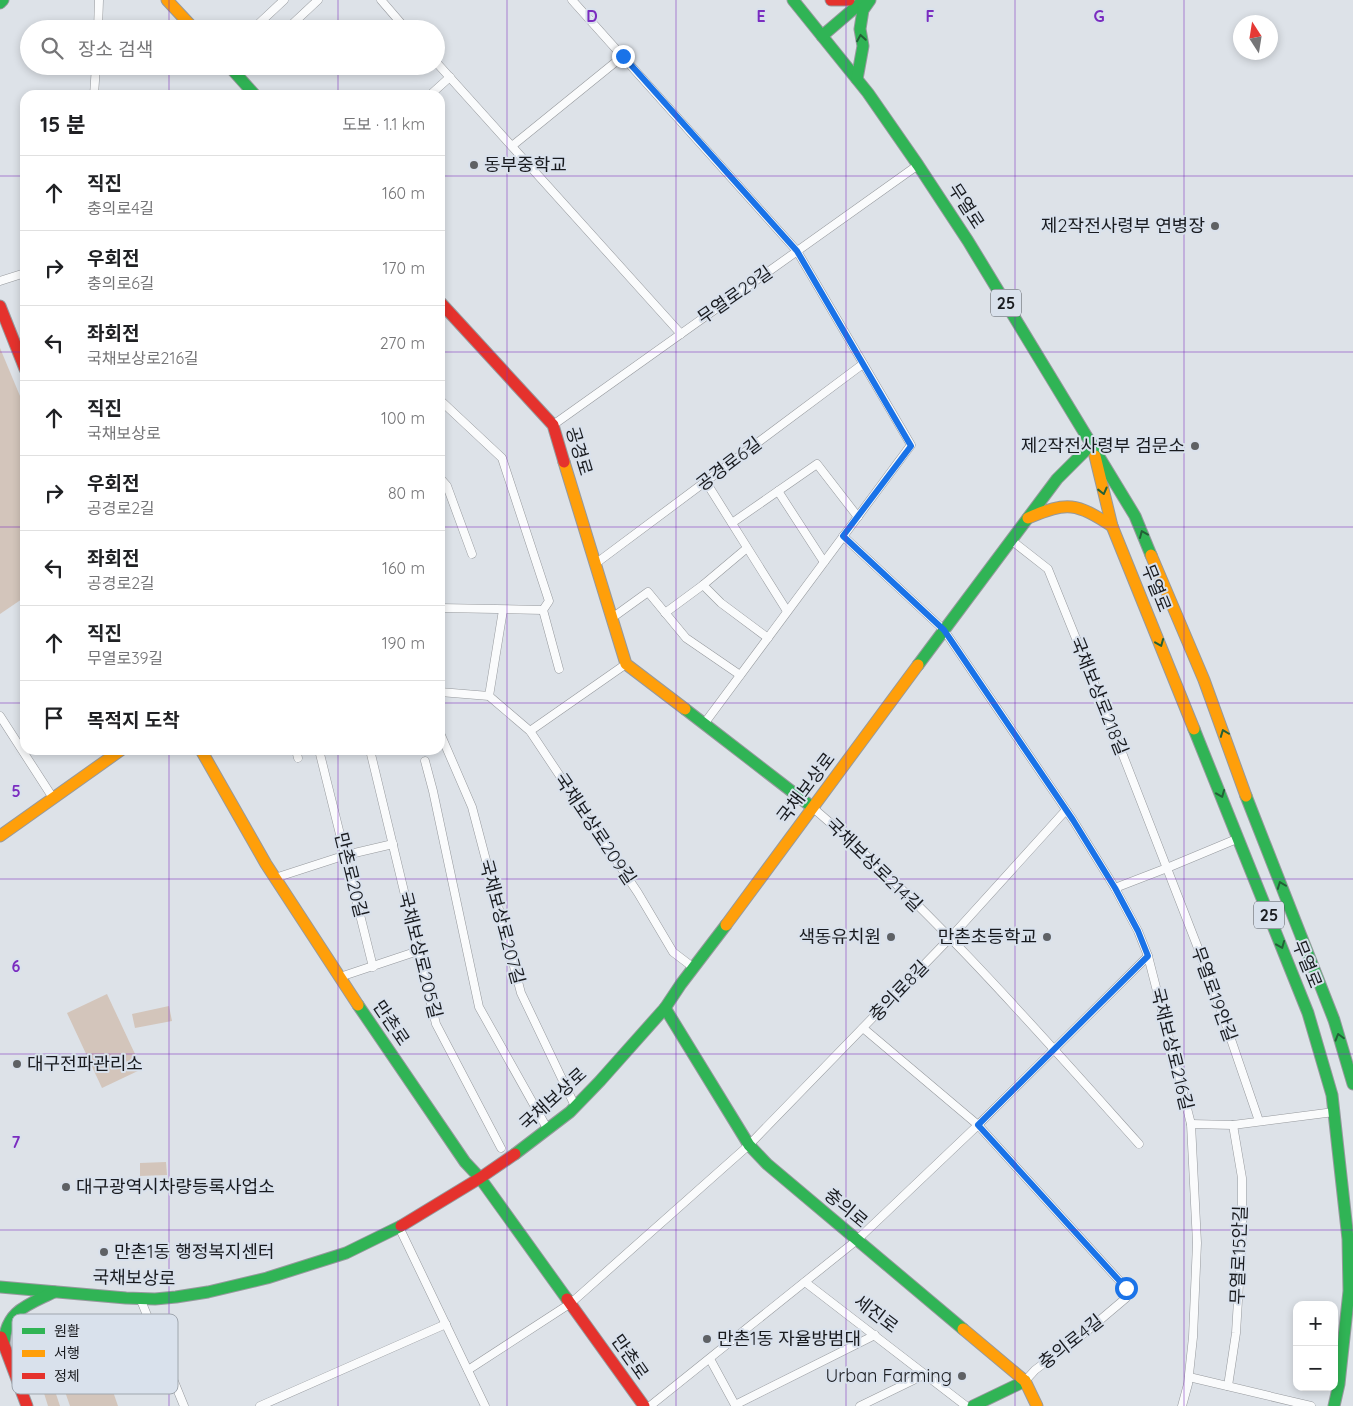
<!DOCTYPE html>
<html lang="ko">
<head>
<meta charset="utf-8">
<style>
  :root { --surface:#fff; --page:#f6f6f6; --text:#202124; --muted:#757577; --line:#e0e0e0 }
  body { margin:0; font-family:Quicksand,"Noto Sans KR",sans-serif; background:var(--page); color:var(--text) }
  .controls { position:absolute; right:15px; bottom:15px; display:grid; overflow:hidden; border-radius:10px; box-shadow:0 2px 8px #0003 }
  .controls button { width:45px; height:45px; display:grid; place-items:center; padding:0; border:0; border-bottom:1px solid var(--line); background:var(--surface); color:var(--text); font:25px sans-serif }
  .compass { position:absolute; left:1233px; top:15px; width:45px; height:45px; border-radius:50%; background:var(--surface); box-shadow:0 2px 8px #0003; rotate:348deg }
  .stop { position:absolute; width:15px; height:15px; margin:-11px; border:4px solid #1a73e8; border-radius:50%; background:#fff }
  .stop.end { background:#1a73e8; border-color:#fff; box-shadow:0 1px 5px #0008 }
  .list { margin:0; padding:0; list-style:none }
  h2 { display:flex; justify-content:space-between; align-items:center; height:65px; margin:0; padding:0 20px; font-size:21px }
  h2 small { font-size:16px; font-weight:400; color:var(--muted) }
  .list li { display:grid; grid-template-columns:32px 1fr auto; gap:15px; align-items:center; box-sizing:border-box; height:75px; padding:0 20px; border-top:1px solid var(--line) }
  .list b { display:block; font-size:19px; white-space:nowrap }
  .list p { margin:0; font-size:16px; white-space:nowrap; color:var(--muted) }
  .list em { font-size:16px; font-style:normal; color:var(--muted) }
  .icon { flex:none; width:28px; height:28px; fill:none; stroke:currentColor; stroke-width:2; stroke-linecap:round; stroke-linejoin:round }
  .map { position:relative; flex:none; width:1353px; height:1406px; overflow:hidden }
  .search { position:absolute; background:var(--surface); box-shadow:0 2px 8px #0003; left:20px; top:20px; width:425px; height:55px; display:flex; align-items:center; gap:12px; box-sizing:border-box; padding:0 18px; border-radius:28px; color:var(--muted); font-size:19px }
  .panel { position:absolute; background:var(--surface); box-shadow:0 2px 8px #0003; left:20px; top:90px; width:425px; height:665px; border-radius:15px }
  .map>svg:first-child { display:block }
</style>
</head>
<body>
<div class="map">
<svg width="1353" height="1406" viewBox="0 0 1353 1406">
  <rect width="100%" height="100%" fill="#dde2e8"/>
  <g fill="#d3c5bb">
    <polygon points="0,348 25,408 25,597 0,614"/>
    <polygon points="107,994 142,1069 102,1088 67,1013"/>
    <polygon points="169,1006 172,1021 135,1028 132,1014"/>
    <polygon points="166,1162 167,1175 140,1176 140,1163"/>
    <polygon points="98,1348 118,1406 70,1406 55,1363"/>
    <polygon points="42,1352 60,1406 48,1406 32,1355"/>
  </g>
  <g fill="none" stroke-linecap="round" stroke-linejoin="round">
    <g stroke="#96999d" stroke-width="9">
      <g id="street">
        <polyline points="381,0 406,29"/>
        <polyline points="572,0 797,251 911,445 704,724"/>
        <polyline points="98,29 99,0"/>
        <polyline points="253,29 284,0"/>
        <polyline points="287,29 318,0"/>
        <polyline points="436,62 681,334"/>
        <polyline points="94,95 96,66"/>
        <polyline points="430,95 450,77"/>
        <polyline points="512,146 623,56"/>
        <polyline points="0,281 25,273"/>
        <polyline points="440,400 502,458 549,601 543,610 559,669"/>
        <polyline points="553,425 918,165"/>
        <polyline points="440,478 447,486 472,554"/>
        <polyline points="706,482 787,611"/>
        <polyline points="778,491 824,562"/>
        <polyline points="732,523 817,464 858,517"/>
        <polyline points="843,536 944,630 1073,820 1115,888 1138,931 1148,956 1191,1124 1197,1243 1193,1337 1188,1384 1182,1406"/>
        <polyline points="1011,540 1048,569 1119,745 1212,984 1259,1121"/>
        <polyline points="595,564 863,364"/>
        <polyline points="703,585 721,603 768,638"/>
        <polyline points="440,608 543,610"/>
        <polyline points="665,613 703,585 747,548"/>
        <polyline points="612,618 648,592 686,638 740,675"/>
        <polyline points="440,692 489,696 530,731 638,893 673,952 694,968"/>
        <polyline points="489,696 503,610"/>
        <polyline points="0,716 53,798"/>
        <polyline points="530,731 626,664"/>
        <polyline points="440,733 472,807 521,993 575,1106"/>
        <polyline points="296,750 298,758"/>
        <polyline points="319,750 373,967"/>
        <polyline points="370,750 436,1024 501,1148"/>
        <polyline points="425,761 433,791 479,1007 548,1130"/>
        <path d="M812,807C931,909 1035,1028 1139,1144"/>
        <polyline points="275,878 346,855 393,844"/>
        <polyline points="1115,888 1167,868 1239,838"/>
        <polyline points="340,977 418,951"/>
        <polyline points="863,1028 978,1125 1126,1288 1126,1298 1087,1331 1035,1370 1025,1381"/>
        <polyline points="1191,1124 1233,1125 1334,1112"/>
        <polyline points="399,1227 485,1406"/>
        <polyline points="805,1282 966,1406"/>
        <polyline points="140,1298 184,1406"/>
        <polyline points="710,1359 735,1405 875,1335"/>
        <polyline points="468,1370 571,1303 749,1145 950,938 1066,810"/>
        <polyline points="1189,1377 1311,1406"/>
        <polyline points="1228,1386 1236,1333 1242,1234 1242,1178 1233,1125"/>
        <polyline points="260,1406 446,1324"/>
        <polyline points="650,1406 857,1240 978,1125 1148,956"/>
        <polyline points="860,1406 926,1374"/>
      </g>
    </g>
    <g stroke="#96999d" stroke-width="13">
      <g id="fast">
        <polyline points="793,0 868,93 918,165 968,241 1135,516 1151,555"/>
        <polyline points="0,3 3,0"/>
        <polyline points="822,36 864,0"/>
        <polyline points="229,66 255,95"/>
        <polyline points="857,79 863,46 860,29 863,10 870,0"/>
        <polyline points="918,665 1057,479 1092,444"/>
        <polyline points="685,709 812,807"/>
        <polyline points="1194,729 1308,1013 1332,1095 1348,1239 1349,1291 1339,1384 1334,1406"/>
        <polyline points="1246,796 1334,1020 1353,1084"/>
        <polyline points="358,1005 465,1162 480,1178 567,1299"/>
        <polyline points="665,1008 749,1145 767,1164 963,1329"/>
        <polyline points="515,1154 570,1112 600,1081 665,1008 681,984 726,925"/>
        <polyline points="0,1287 126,1298 155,1299 176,1297 208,1292 267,1278 346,1253 401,1226"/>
        <path d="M4,1343C6,1310 28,1305 54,1292"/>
        <polyline points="973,1406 1025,1381"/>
      </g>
    </g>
    <g stroke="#96999d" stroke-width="13">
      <g id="slow">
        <polyline points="167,0 194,29"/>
        <polyline points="1095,456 1112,526 1194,729"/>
        <polyline points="564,462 626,664 685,709"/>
        <path d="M1028,518C1068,501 1076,503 1112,526"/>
        <polyline points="1151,555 1204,680 1246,796"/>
        <polyline points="201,750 266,864 358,1005"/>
        <polyline points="0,836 121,750"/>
        <polyline points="726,925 918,665"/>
        <polyline points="963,1329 1025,1381 1037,1406"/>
      </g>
    </g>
    <g stroke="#96999d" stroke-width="13">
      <g id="jam">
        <polyline points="831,0 849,0"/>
        <polyline points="440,302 553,425 564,462"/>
        <polyline points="0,306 25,369"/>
        <polyline points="401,1226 480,1178 515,1154"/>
        <polyline points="567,1299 644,1406"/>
        <polyline points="1,1337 27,1406"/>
      </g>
    </g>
    <use href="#street" stroke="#fafbfc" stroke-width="8"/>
    <use href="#fast" stroke="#30b455" stroke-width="11"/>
    <use href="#slow" stroke="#ff9f0a" stroke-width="11"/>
    <use href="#jam" stroke="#e5322d" stroke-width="11"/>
  </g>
  <defs><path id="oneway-chevron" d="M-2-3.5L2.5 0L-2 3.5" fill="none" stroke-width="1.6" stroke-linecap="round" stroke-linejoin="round" transform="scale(1.25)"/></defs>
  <g stroke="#236037">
    <use href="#oneway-chevron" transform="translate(861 38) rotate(-99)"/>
    <use href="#oneway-chevron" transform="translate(1103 491) rotate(76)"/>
    <use href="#oneway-chevron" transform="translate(1143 534) rotate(-113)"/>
    <use href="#oneway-chevron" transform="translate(1160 643) rotate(68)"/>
    <use href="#oneway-chevron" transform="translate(1224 733) rotate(-111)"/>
    <use href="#oneway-chevron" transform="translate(1221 794) rotate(68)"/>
    <use href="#oneway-chevron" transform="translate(1281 885) rotate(-111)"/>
    <use href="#oneway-chevron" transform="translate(1281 945) rotate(68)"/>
    <use href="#oneway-chevron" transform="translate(1339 1037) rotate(-106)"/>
  </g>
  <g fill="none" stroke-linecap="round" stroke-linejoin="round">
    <polyline stroke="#1a73e8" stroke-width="6" points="623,56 797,251 911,446 843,536 944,630 1073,820 1115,888 1138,931 1148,956 978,1125 1126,1288"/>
  </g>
  <path fill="none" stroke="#7b2cbf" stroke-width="1" stroke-opacity="0.55" d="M169,0V29M338,0V29M507,0V1406M676,0V1406M846,0V1406M1015,0V1406M1184,0V1406M169,66V95M338,66V95M0,176H25M440,176H1353M0,352H25M440,352H1353M0,527H25M440,527H1353M0,703H25M440,703H1353M169,750V1406M338,750V1406M0,879H1353M0,1054H1353M0,1230H1353"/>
  <g fill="#5e6165" stroke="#d9e1ec" stroke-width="2">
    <circle cx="474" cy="165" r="5"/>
    <circle cx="1215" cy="226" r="5"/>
    <circle cx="1195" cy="446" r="5"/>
    <circle cx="891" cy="937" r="5"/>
    <circle cx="1047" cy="937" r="5"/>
    <circle cx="17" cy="1064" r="5"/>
    <circle cx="66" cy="1187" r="5"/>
    <circle cx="104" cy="1252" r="5"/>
    <circle cx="707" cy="1339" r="5"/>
    <circle cx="962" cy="1376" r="5"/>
  </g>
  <g text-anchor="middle" stroke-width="4" stroke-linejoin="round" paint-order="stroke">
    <g fill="#d9e1ec" stroke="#53565c" stroke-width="1">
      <rect x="991" y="289.5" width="30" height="27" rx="4"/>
      <rect x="1254" y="901.5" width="30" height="27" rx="4"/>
    </g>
    <g font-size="16" font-weight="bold" fill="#191b1f">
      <text x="1006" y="309">25</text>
      <text x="1269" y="921">25</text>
    </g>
    <g font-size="18" fill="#191b1f" stroke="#d9e1ec" text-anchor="start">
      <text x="484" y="171">동부중학교</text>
      <text x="1205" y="232" text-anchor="end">제2작전사령부 연병장</text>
      <text x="1185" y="452" text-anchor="end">제2작전사령부 검문소</text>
      <text x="881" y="943" text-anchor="end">색동유치원</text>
      <text x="1037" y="943" text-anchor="end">만촌초등학교</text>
      <text x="27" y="1070">대구전파관리소</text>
      <text x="76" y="1193">대구광역시차량등록사업소</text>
      <text x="114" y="1258">만촌1동 행정복지센터</text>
      <text x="717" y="1345">만촌1동 자율방범대</text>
      <text x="952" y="1382" text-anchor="end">Urban Farming</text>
    </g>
    <g font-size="18" fill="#191b1f" stroke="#d9e1ec">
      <text transform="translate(966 206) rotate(57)" y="6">무열로</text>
      <text transform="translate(735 295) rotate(-35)" y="6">무열로29길</text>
      <text transform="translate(579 451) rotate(73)" y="6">공경로</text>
      <text transform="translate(729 464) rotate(-37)" y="6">공경로6길</text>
      <text transform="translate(1156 588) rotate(68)" y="6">무열로</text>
      <text transform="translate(1099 696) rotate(68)" y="6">국채보상로218길</text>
      <text transform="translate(806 788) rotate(-53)" y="6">국채보상로</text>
      <text transform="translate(595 829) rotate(56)" y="6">국채보상로209길</text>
      <text transform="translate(874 865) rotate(44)" y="6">국채보상로214길</text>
      <text transform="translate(351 875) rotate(76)" y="6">만촌로20길</text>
      <text transform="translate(502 922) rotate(75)" y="6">국채보상로207길</text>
      <text transform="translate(420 955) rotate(76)" y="6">국채보상로205길</text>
      <text transform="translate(1307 964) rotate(68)" y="6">무열로</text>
      <text transform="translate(899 991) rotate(-46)" y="6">충의로8길</text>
      <text transform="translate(1214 994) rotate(70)" y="6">무열로19안길</text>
      <text transform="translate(391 1023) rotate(56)" y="6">만촌로</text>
      <text transform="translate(1172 1049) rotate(76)" y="6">국채보상로216길</text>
      <text transform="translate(553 1099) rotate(-42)" y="6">국채보상로</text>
      <text transform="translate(846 1208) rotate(40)" y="6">충의로</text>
      <text transform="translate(1239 1255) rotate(-88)" y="6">무열로15안길</text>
      <text transform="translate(134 1278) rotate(1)" y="6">국채보상로</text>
      <text transform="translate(876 1314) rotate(37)" y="6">세진로</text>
      <text transform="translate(1071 1342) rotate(-38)" y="6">충의로4길</text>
      <text transform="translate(630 1357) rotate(55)" y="6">만촌로</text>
    </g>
  </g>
  <rect x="12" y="1314" width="166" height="80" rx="8" fill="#d9e1ec" stroke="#9fa6ae" stroke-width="1"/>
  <rect x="22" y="1328" width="23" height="6" fill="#30b455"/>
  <rect x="22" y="1350" width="23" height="7" fill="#ff9f0a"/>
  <rect x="22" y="1373" width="23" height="6" fill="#e5322d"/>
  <g font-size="14" fill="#191b1f">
    <text x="54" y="1336">원활</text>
    <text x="54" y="1358">서행</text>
    <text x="54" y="1381">정체</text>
  </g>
  <g font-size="16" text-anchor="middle" font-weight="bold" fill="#7b2cbf" stroke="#d9e1ec" stroke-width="4" stroke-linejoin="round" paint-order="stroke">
    <text x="592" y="22">D</text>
    <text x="761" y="22">E</text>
    <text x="930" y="22">F</text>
    <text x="1099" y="22">G</text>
    <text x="16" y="797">5</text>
    <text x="16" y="972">6</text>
    <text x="16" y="1148">7</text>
  </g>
</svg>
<div class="controls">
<button>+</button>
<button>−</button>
</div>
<svg class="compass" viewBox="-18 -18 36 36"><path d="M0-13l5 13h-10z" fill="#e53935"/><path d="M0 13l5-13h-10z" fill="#757577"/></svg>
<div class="stop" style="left:1126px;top:1288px"></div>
<div class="stop end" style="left:623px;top:56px"></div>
<div class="search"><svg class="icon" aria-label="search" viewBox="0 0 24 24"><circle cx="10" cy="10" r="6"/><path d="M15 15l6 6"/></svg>장소 검색</div>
<section class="panel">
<h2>15 분<small>도보 · 1.1 km</small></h2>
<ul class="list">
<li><svg class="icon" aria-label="ahead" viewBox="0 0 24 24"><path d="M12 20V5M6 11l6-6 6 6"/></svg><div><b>직진</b><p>충의로4길</p></div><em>160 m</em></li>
<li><svg class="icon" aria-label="right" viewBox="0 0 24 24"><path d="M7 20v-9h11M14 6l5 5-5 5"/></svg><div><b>우회전</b><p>충의로6길</p></div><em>170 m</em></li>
<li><svg class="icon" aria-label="left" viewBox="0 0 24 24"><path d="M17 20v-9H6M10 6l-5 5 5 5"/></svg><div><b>좌회전</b><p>국채보상로216길</p></div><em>270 m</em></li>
<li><svg class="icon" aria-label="ahead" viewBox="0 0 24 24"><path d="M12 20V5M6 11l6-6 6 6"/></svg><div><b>직진</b><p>국채보상로</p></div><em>100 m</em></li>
<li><svg class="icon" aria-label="right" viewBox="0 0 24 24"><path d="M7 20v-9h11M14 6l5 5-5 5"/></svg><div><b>우회전</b><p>공경로2길</p></div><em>80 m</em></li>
<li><svg class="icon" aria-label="left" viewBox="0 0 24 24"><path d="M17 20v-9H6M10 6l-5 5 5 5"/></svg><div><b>좌회전</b><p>공경로2길</p></div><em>160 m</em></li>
<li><svg class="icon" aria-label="ahead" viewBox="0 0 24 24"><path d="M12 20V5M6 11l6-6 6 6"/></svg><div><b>직진</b><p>무열로39길</p></div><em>190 m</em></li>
<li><svg class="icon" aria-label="arrive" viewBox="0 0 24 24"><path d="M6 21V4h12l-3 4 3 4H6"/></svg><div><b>목적지 도착</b></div></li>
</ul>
</section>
</div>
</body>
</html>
